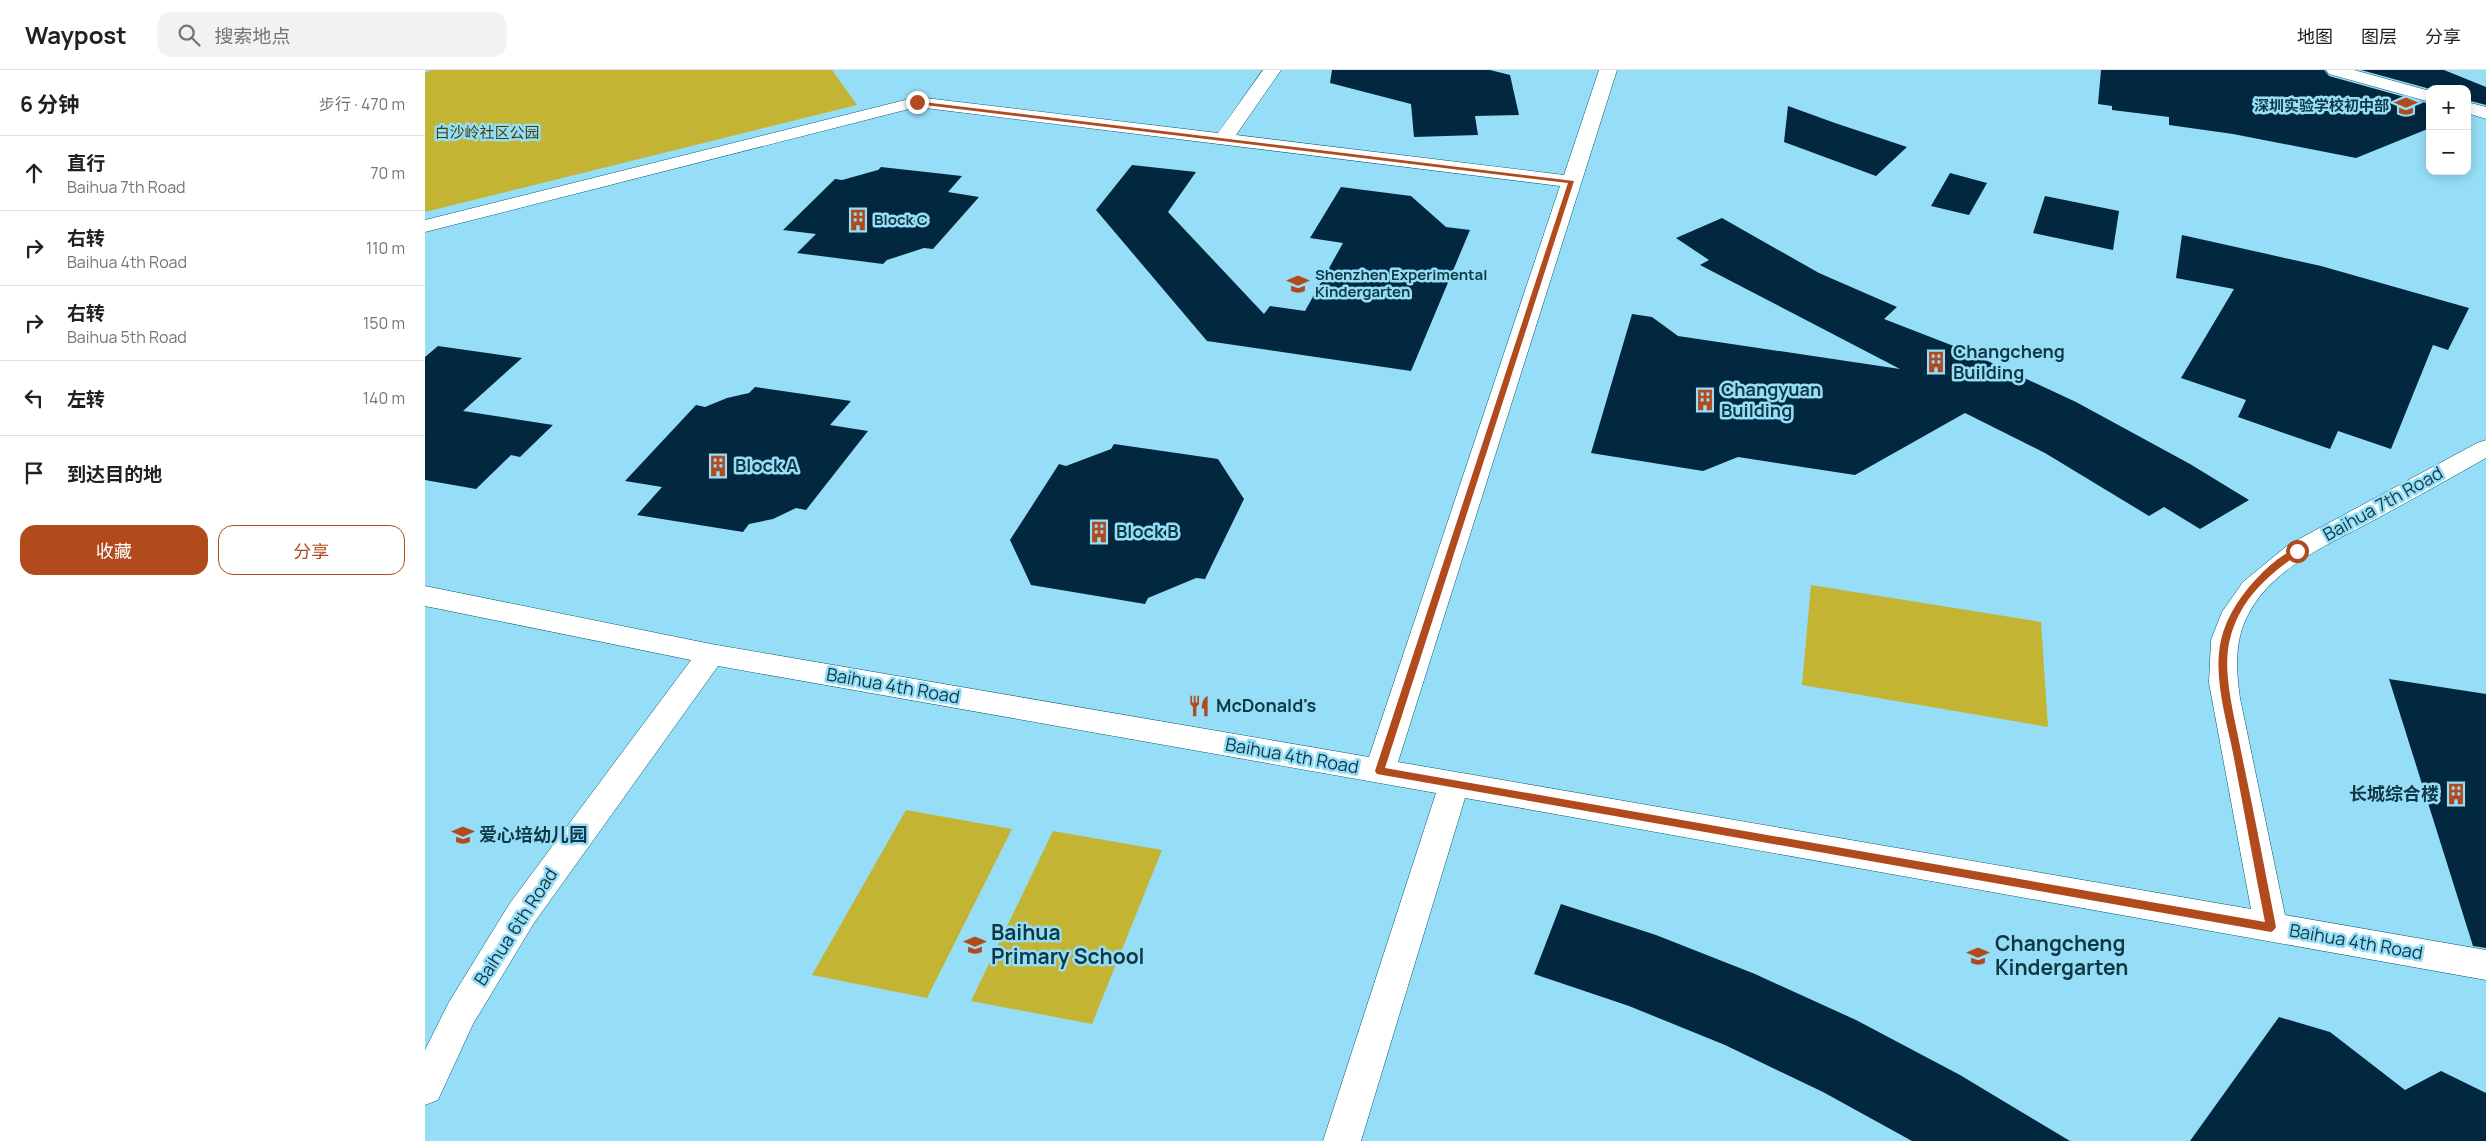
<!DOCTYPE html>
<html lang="zh">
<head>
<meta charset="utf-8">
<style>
  :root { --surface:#fff; --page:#f2f2f2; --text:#202124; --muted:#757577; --line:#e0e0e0; --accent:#b14b1d }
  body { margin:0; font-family:Manrope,"Noto Sans SC",sans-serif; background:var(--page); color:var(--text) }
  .controls { position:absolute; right:15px; top:15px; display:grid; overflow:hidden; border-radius:10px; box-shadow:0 2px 12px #0003 }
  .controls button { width:45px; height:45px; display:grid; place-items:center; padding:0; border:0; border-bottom:1px solid var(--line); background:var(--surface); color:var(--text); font:25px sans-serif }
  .stop { position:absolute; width:15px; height:15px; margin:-11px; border:4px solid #b14b1d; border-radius:50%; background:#fff }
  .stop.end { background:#b14b1d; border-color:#fff; box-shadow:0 1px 5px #0008 }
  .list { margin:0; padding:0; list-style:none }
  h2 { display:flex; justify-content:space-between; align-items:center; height:65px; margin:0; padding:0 20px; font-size:21px }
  h2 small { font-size:16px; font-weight:400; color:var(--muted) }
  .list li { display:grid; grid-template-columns:32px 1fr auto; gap:15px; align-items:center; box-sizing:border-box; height:75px; padding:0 20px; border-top:1px solid var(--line) }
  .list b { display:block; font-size:19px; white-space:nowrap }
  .list p { margin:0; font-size:16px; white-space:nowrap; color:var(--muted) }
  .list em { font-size:16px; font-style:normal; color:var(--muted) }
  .actions { display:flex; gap:10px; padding:15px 20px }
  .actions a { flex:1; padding:11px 0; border:1px solid var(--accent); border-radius:15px; text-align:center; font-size:18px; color:var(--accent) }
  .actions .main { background:var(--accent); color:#fff }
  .icon { flex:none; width:28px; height:28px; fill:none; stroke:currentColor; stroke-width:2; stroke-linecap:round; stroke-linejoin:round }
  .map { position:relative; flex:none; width:2061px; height:1071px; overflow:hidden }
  header { display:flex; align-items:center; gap:30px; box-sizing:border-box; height:70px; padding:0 25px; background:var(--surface); border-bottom:1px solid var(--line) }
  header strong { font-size:24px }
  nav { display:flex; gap:28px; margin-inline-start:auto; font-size:18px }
  .search { width:350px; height:45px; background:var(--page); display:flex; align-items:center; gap:12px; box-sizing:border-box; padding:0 18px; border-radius:15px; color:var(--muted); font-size:19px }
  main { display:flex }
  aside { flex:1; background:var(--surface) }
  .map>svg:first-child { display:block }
</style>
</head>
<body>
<header>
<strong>Waypost</strong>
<div class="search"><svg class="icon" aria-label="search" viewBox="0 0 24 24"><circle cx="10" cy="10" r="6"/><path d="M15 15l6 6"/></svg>搜索地点</div>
<nav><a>地图</a><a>图层</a><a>分享</a></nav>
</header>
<main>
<aside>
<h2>6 分钟<small>步行 · 470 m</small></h2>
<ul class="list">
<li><svg class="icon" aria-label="ahead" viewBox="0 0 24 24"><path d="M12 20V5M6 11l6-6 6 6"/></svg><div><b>直行</b><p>Baihua 7th Road</p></div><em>70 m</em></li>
<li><svg class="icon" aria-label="right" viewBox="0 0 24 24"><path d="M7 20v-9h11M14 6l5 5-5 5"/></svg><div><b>右转</b><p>Baihua 4th Road</p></div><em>110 m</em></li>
<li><svg class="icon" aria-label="right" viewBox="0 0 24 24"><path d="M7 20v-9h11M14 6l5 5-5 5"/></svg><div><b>右转</b><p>Baihua 5th Road</p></div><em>150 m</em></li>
<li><svg class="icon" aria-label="left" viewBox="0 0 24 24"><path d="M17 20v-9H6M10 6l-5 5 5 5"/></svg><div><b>左转</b></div><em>140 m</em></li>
<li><svg class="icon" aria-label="arrive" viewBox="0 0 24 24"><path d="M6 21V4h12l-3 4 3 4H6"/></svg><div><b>到达目的地</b></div></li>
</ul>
<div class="actions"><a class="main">收藏</a><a>分享</a></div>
</aside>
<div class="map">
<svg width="2061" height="1071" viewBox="0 0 2061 1071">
  <rect width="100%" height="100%" fill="#96def7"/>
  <g fill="#c3b434">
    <polygon points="6,0 407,0 432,35 0,142 0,3"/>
    <polygon points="1386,515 1616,552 1623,657 1377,615"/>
    <polygon points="481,740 587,759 502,928 387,905"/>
    <polygon points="628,761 737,780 667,954 546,931"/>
  </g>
  <g fill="#022840">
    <polygon points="907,0 1065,0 1085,5 1094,45 1050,46 1053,65 989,67 986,34 905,13"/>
    <polygon points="1676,0 1899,0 1904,6 2005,34 2005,58 1931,88 1808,64 1744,55 1744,47 1687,40 1687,36 1673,34"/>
    <polygon points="1936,0 2019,0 2061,17 2061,35 2042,30 2042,19 2005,19"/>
    <polygon points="1363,36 1410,53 1482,77 1451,106 1359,72"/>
    <polygon points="707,95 771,102 743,142 839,244 845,236 880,241 918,173 885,168 916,117 986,126 1021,157 1045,160 986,301 782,271 671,140"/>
    <polygon points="456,97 537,106 523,122 554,127 508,179 499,178 462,190 458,194 372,183 391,164 358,160 410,109 417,110 453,100"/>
    <polygon points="1525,103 1562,113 1544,145 1506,136"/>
    <polygon points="1620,126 1694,141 1688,180 1608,163"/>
    <polygon points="1297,148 1394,203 1472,237 1459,249 1539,280 1651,332 1765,394 1824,430 1775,459 1739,437 1724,446 1620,383 1540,343 1430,405 1313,387 1278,401 1166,383 1207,244 1227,247 1253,266 1475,299 1275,195 1284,190 1251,168"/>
    <polygon points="1757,165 1896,196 2044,238 2023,280 2008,275 1966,379 1913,361 1905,379 1813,347 1821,330 1756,308 1809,219 1751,208"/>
    <polygon points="13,276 97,288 38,341 128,355 95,387 86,385 51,419 0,410 0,287"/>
    <polygon points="330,317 426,331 405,355 443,361 381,440 371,438 348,449 324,454 318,462 212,445 237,417 200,411 271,335 280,337 302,328 324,323"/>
    <polygon points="689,374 793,389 819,429 780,509 771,508 723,528 720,534 606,515 585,470 634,394 641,396 686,379"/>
    <polygon points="1964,609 2061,624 2061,878 2048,876"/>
    <polygon points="1136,834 1231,865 1330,904 1431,950 1535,1005 1645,1071 1487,1071 1398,1022 1300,975 1204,936 1109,904"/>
    <polygon points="1854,947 1905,962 1980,1020 2016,1001 2061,1023 2061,1071 1765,1071"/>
  </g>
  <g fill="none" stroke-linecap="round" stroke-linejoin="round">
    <g stroke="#00586e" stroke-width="1">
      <g id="minor">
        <path d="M838,0H856L811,65L1139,105L1174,0H1192L973,692L1826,839L1784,613L1786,570L1797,542L1818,512L1863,475L2052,373L2061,370V388C2024,409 1988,429 1951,449C1907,473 1849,496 1824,543C1809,570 1811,599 1815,628L1860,845L2061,880V910L1040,728L936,1071H898L1011,723L293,596L109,853L48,954L13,1030L0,1035V980L24,932L85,833L266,590L0,536V516L286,574L944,687L1135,116L492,37L0,162V150L492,27L793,63Z"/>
        <polygon points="1901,0 1929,0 2005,21 2005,32 1904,4"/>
        <polygon points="2042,32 2061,37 2061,49 2042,43"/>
      </g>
    </g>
    <use href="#minor" fill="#fff" fill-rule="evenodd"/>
  </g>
  <path fill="#b14b1d" d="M490,31L1149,111L960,698L1840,852C1829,796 1819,740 1808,683C1801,648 1788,606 1796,570C1802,544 1818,522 1837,503C1845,495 1864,478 1875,479V483C1843,505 1815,529 1805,569C1796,602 1811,652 1817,686C1829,743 1840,800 1851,857L1849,860L1846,862L952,704L950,701L1143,113L492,34Z"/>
  <defs>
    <g id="school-bare" transform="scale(1.725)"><path d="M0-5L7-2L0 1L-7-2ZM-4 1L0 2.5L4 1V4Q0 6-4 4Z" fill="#b14b1d" stroke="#96def7" stroke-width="2.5" paint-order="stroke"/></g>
    <g id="building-bare" transform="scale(1.725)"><path d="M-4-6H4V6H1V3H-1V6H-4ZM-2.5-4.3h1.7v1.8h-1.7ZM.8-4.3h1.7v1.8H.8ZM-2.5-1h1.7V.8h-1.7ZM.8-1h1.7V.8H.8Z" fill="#b14b1d" stroke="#96def7" stroke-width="2.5" paint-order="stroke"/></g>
    <g id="restaurant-bare" transform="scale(1.725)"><path d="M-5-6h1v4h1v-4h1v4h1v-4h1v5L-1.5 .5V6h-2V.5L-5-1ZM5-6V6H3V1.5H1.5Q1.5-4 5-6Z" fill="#b14b1d" stroke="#96def7" stroke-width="2.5" paint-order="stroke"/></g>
  </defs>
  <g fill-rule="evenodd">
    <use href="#school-bare" x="1981" y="36"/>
    <use href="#building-bare" x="433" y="150"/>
    <use href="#school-bare" x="873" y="214"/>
    <use href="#building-bare" x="1511" y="292"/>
    <use href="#building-bare" x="1280" y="330"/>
    <use href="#building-bare" x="293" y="396"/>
    <use href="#building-bare" x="674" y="462"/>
    <use href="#restaurant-bare" x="774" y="636"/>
    <use href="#building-bare" x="2031" y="724"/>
    <use href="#school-bare" x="38" y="765"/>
    <use href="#school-bare" x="550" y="875"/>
    <use href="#school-bare" x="1553" y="886"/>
  </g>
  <g text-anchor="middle" stroke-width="5" stroke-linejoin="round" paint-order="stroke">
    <g font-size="15" font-weight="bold" fill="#0f3844" stroke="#96def7" text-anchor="start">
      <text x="1964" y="41" text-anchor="end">深圳实验学校初中部</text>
      <text x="449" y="155">Block C</text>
      <text x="890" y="210">Shenzhen Experimental<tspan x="890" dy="17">Kindergarten</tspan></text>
    </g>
    <g font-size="15" fill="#453e03" stroke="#96def7">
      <text x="62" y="68">白沙岭社区公园</text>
    </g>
    <g font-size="18" font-weight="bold" fill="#0f3844" stroke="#96def7" text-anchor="start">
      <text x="1528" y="288">Changcheng<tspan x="1528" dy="21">Building</tspan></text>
      <text x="1296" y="326">Changyuan<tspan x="1296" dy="21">Building</tspan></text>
      <text x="310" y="402">Block A</text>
      <text x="691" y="468">Block B</text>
      <text x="791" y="642">McDonald's</text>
      <text x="2014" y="730" text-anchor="end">长城综合楼</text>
      <text x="54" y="771">爱心培幼儿园</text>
    </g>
    <g font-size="18" fill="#0f3844" stroke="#96def7">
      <text transform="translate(1958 434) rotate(-29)" y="6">Baihua 7th Road</text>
      <text transform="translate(468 616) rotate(10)" y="6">Baihua 4th Road</text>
      <text transform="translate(867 686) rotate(10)" y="6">Baihua 4th Road</text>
      <text transform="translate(91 857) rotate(-57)" y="6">Baihua 6th Road</text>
      <text transform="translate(1931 872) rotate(10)" y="6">Baihua 4th Road</text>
    </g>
    <g font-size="21" font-weight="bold" fill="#0f3844" stroke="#96def7" text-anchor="start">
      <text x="566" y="870">Baihua<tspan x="566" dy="24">Primary School</tspan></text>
      <text x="1570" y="881">Changcheng<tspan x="1570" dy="24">Kindergarten</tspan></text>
    </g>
  </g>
</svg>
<div class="controls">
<button>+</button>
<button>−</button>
</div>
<div class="stop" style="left:1872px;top:481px"></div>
<div class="stop end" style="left:492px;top:32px"></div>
</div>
</main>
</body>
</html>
